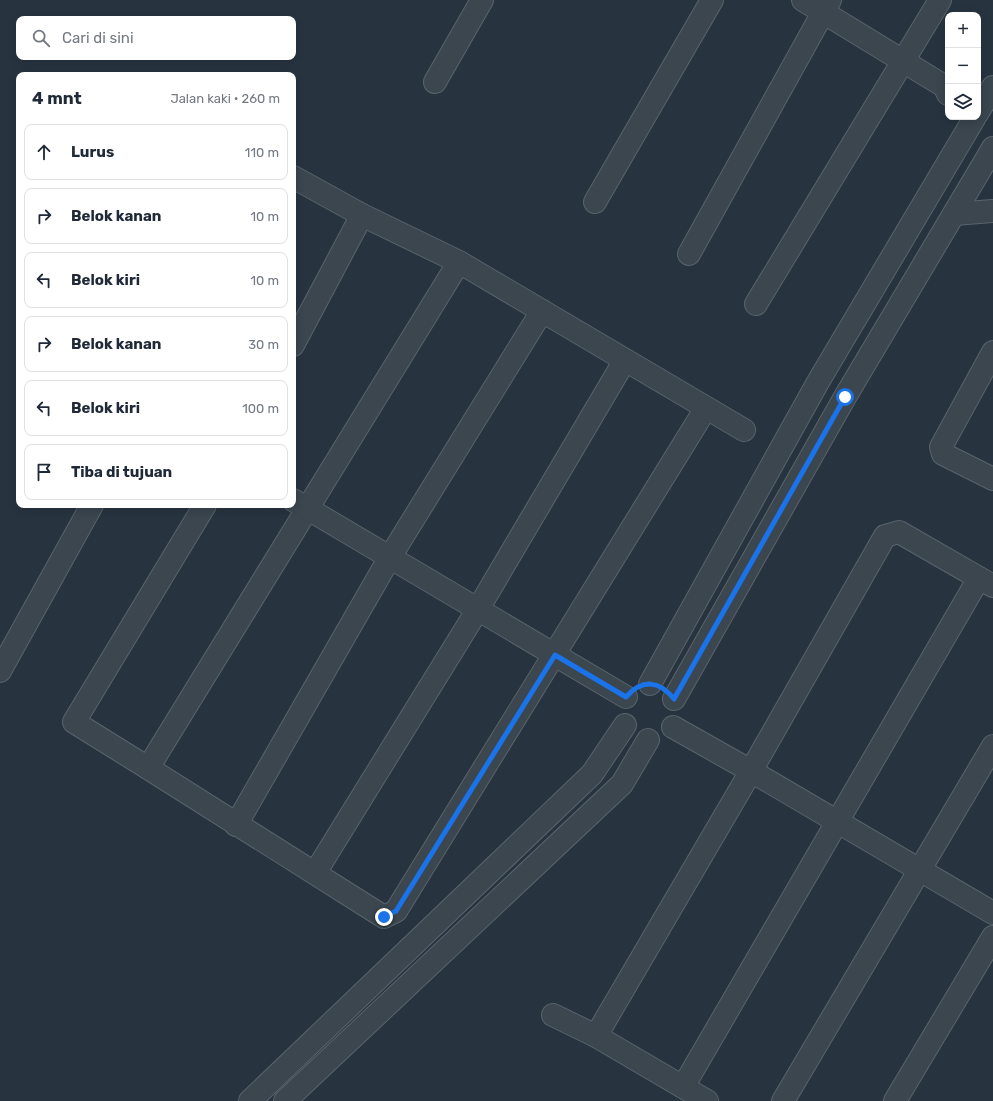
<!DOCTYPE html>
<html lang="id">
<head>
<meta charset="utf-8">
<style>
  :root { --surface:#fff; --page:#f2f2f3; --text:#1f2937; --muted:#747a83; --line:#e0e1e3 }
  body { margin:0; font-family:Rubik,sans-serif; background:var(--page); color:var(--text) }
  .controls { position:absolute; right:12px; top:12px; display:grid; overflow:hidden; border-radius:8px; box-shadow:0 2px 10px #0003 }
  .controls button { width:36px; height:36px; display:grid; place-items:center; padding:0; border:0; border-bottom:1px solid var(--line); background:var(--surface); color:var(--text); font:20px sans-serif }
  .stop { position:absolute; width:12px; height:12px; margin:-9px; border:3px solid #1a73e8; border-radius:50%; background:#fff }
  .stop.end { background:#1a73e8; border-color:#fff; box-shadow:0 1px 4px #0008 }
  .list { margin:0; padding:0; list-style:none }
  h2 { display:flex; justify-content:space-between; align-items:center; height:52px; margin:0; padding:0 16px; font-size:17px }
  h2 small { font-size:13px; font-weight:400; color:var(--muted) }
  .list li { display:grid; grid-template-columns:26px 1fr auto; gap:12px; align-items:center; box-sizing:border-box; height:56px; margin:0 8px 8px; padding:0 8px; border:1px solid var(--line); border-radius:8px }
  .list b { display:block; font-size:15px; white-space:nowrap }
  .list em { font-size:13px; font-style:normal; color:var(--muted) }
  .icon { flex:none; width:22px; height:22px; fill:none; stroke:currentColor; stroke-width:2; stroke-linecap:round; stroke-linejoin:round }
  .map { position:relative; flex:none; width:993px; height:1101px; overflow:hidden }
  .search { position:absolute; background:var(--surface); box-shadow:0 2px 10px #0003; left:16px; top:16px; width:280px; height:44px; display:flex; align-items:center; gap:10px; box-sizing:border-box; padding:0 14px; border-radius:8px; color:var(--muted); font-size:15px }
  .panel { position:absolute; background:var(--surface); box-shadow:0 2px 10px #0003; left:16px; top:72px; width:280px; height:436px; border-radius:8px }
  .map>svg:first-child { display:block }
</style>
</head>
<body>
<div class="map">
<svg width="993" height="1101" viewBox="0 0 993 1101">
  <rect width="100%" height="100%" fill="#27343f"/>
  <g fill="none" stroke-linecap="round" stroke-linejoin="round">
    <g stroke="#59646d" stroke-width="24">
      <g id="minor">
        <polyline points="803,0 944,86 948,94"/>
        <polyline points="435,82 482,0"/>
        <polyline points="978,112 993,87"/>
        <polyline points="293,177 362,215 459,262 744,430"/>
        <polyline points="595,202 712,0"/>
        <polyline points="954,214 993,211"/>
        <polyline points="689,254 830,0"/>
        <polyline points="459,262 148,768 384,917 396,911 706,408"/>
        <polyline points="756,304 940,0"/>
        <polyline points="293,345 362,215"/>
        <polyline points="993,352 941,447 943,454 993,479"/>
        <polyline points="293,500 626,697"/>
        <polyline points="0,671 92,505"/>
        <polyline points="650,684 818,382 975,117"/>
        <polyline points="674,699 845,397 993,148"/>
        <polyline points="673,727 751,771 993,913"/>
        <polyline points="148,768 74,722 205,505"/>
        <polyline points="236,825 390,557 542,311"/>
        <polyline points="315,873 478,609 625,360"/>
        <polyline points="553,1015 596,1036 707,1101"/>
        <polyline points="596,1036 751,771 885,536 899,532 993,586"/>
        <polyline points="683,1087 979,578"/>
        <polyline points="250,1101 592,774 625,725"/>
        <polyline points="285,1101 622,784 648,740"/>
        <polyline points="783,1101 993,746"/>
        <polyline points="895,1101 993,937"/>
      </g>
    </g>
    <use href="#minor" stroke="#3b464f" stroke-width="22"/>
  </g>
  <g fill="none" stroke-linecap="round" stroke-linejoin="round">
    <path stroke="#1a73e8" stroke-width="5" d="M384,917L396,911L555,655L626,697C642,679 659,680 674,699L845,397"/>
  </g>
</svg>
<div class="controls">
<button>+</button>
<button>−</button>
<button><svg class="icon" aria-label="layers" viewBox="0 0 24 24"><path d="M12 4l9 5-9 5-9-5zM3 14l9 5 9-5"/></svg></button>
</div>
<div class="stop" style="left:845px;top:397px"></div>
<div class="stop end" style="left:384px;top:917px"></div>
<div class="search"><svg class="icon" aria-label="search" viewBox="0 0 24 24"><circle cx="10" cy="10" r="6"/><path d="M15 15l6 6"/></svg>Cari di sini</div>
<section class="panel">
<h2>4 mnt<small>Jalan kaki · 260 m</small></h2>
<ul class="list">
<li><svg class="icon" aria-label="ahead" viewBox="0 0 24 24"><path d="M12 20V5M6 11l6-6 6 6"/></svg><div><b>Lurus</b></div><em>110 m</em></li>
<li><svg class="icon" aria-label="right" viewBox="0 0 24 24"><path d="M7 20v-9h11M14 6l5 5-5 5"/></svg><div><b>Belok kanan</b></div><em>10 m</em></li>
<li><svg class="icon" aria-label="left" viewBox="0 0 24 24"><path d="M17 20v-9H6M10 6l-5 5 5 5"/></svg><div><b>Belok kiri</b></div><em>10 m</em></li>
<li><svg class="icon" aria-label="right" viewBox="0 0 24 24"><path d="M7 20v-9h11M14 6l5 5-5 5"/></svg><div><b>Belok kanan</b></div><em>30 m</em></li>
<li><svg class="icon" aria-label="left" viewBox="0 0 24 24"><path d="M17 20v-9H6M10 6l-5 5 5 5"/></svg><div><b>Belok kiri</b></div><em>100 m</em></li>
<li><svg class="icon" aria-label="arrive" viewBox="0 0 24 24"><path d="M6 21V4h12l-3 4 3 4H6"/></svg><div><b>Tiba di tujuan</b></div></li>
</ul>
</section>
</div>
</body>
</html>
